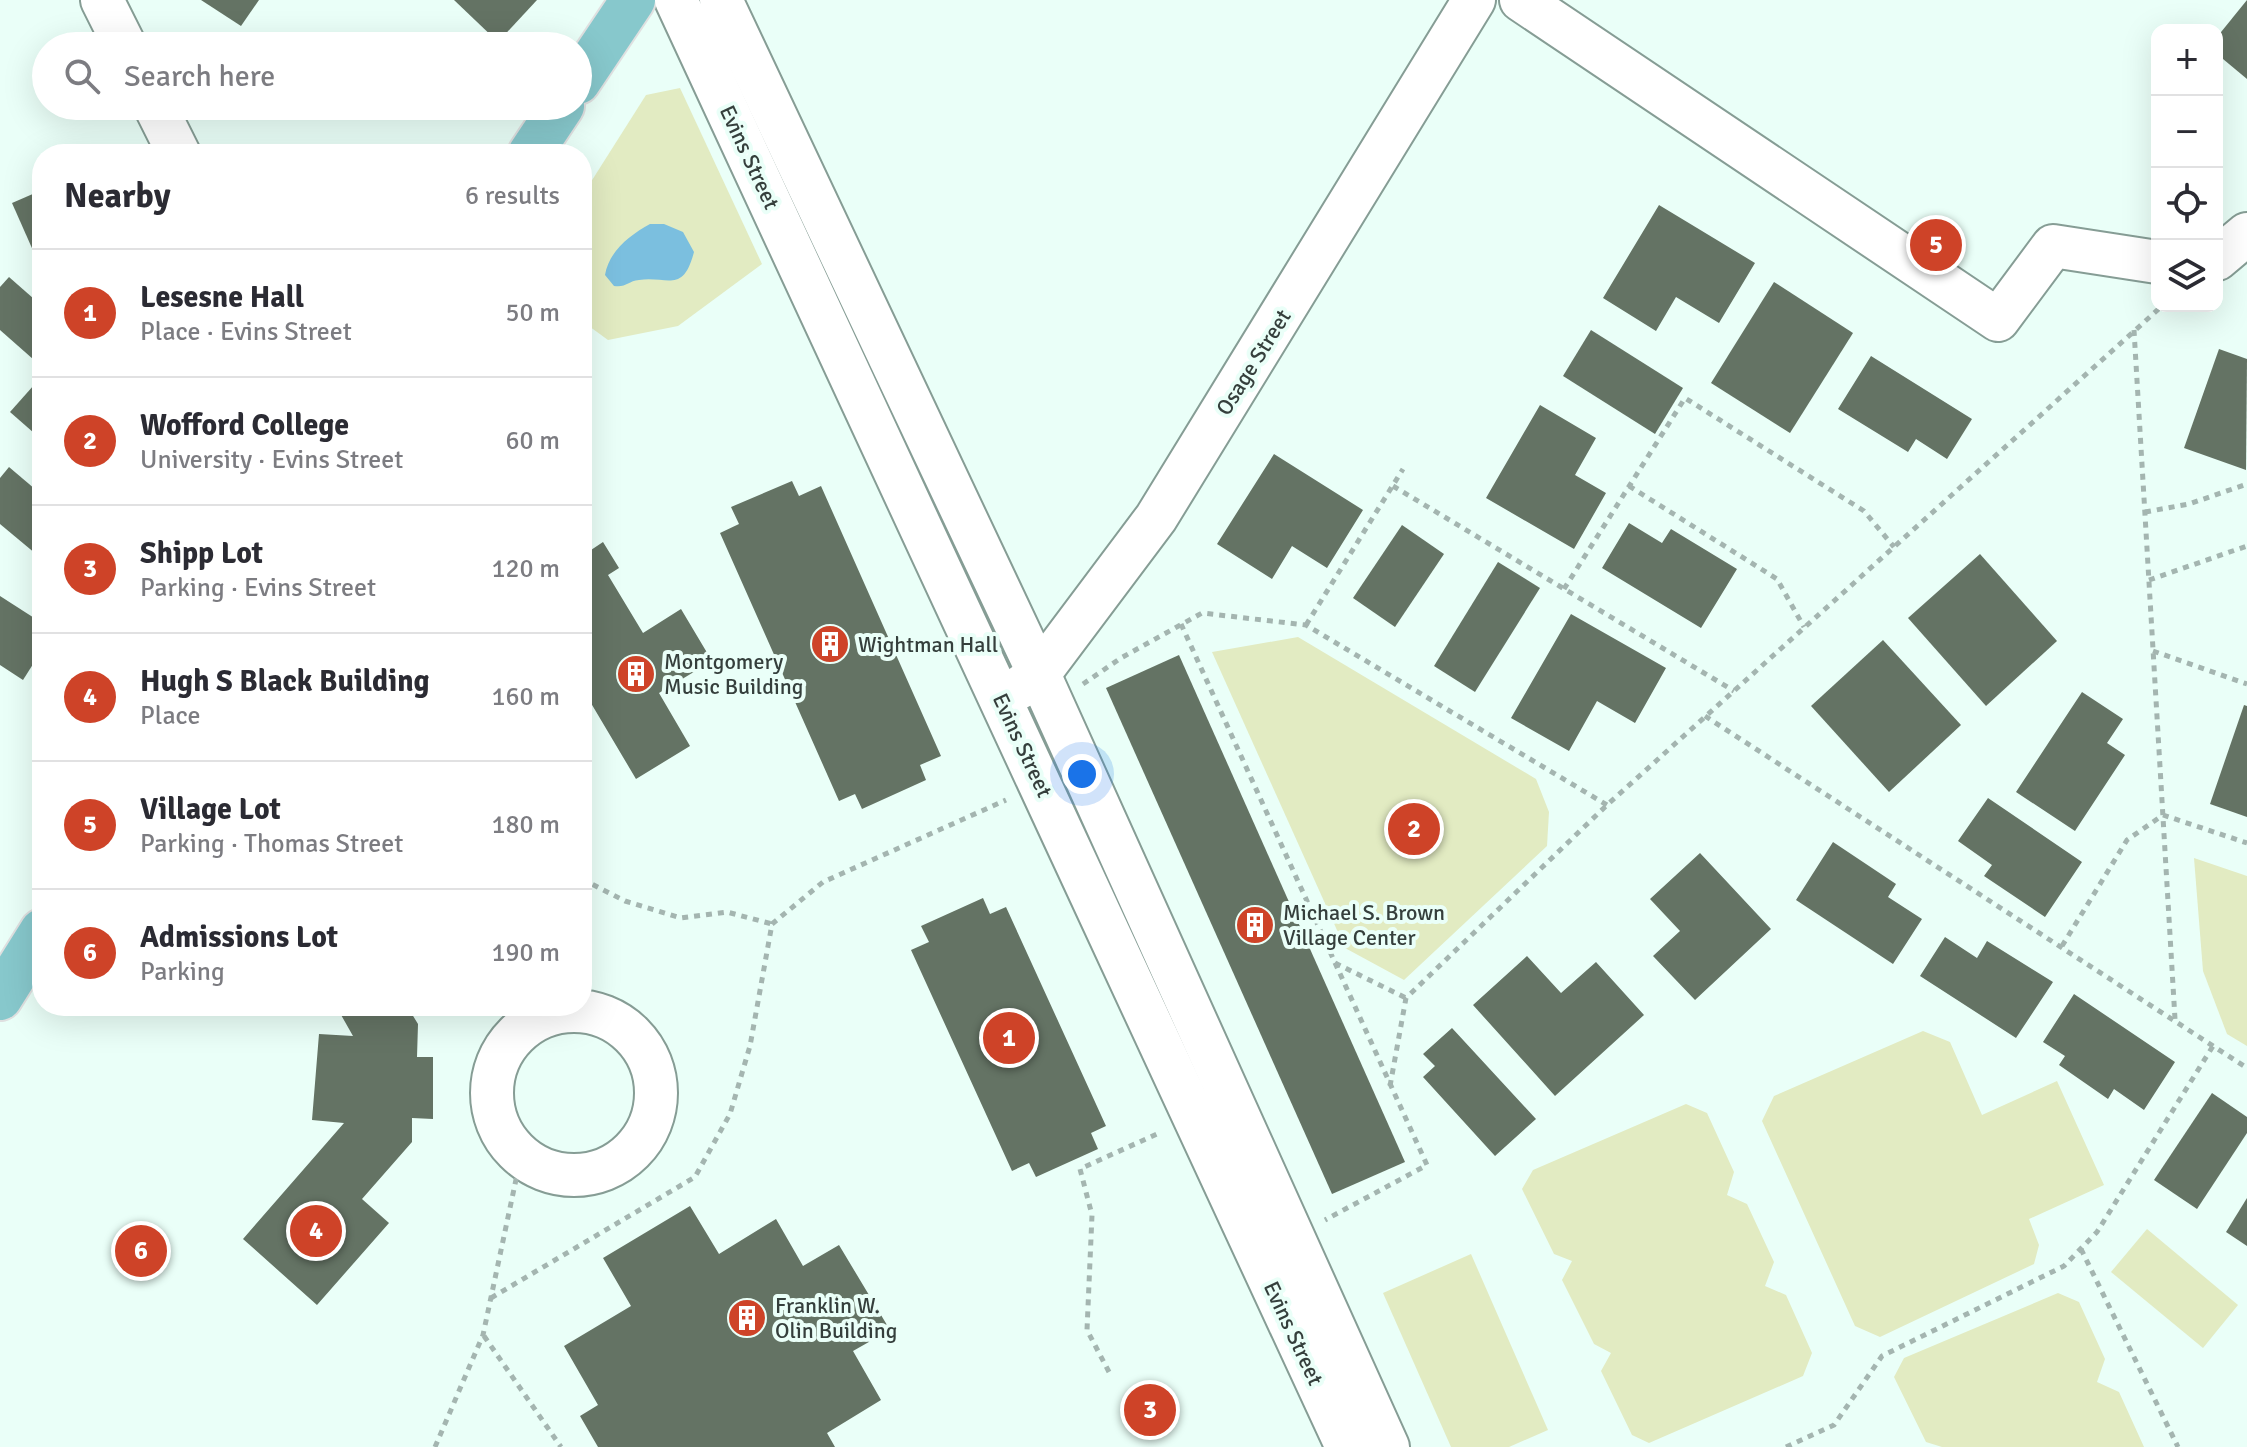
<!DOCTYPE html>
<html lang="en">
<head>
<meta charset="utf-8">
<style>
  :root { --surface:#fff; --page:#f7f7f7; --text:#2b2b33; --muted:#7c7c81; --line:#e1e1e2; --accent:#ce4328 }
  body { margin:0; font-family:Signika,sans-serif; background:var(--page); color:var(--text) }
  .controls { position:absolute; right:24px; top:24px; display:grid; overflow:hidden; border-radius:16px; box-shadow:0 8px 32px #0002 }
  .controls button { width:72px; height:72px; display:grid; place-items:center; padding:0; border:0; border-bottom:2px solid var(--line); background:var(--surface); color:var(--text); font:40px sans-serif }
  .you { position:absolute; left:1082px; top:774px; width:28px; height:28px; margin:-20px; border:6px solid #fff; border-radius:50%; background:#1a73e8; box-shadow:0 0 0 12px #1a73e833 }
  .badge { display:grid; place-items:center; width:52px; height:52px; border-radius:50%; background:var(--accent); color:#fff; font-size:26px; font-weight:700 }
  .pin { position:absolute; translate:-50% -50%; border:4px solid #fff; box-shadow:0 2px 8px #0006 }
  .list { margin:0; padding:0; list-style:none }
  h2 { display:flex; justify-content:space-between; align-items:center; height:104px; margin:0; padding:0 32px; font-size:34px }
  h2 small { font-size:26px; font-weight:400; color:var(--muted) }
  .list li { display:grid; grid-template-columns:52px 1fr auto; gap:24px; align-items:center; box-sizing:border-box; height:128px; padding:0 32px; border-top:2px solid var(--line) }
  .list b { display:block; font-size:30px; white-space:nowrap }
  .list p { margin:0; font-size:26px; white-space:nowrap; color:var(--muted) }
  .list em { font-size:26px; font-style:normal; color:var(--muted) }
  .icon { flex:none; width:44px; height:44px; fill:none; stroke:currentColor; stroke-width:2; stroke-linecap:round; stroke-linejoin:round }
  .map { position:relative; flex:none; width:2247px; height:1447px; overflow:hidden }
  .search { position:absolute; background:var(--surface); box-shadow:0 8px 32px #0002; left:32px; top:32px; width:560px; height:88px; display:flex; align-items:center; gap:20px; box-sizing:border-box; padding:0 28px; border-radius:44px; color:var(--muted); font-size:30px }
  .panel { position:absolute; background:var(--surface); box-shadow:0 8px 32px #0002; left:32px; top:144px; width:560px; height:872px; border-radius:32px }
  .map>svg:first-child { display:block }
</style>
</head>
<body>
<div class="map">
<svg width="2247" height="1447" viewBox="0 0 2247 1447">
  <rect width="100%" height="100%" fill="#eafff8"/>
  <g fill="#e2ebc2">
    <polygon points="680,88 762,264 678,326 608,340 582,321 582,196 646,95"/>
    <polygon points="1298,637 1536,779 1549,812 1547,846 1404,980 1345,948 1212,652"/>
    <polygon points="2194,858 2247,876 2247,1046 2227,1034 2203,971"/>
    <polygon points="1923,1031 1950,1042 1982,1115 2057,1081 2104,1185 2029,1219 2039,1245 2034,1264 1880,1337 1855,1326 1762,1121 1774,1096"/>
    <polygon points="1686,1104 1707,1113 1734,1172 1727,1195 1747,1204 1774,1262 1765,1286 1786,1295 1812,1353 1803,1376 1649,1443 1632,1435 1601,1371 1611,1353 1594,1344 1562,1280 1572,1261 1554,1254 1522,1189 1533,1170"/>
    <polygon points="2147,1229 2238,1305 2203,1348 2111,1272"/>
    <polygon points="1471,1254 1548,1430 1509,1447 1451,1447 1383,1293"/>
    <polygon points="2058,1293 2079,1302 2105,1359 2097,1382 2119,1392 2144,1447 1942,1447 1926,1442 1894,1377 1904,1358"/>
  </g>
  <path fill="#7bbfdf" d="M650,224H664L683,232L694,252C683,294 668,276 639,280C628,281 626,288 614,286L605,275C609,251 630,235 650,224Z"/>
  <g fill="#647364">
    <polygon points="201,0 259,0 241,26"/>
    <polygon points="454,0 537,0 498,42"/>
    <polygon points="2247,0 2247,79 2217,54 2217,37"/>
    <polygon points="42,190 42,263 39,264 12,203"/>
    <polygon points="1659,205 1755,263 1719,323 1676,297 1656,331 1603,298"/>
    <polygon points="9,277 42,306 42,367 0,330 0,287"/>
    <polygon points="1774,282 1853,333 1790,433 1711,383"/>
    <polygon points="1591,330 1683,388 1655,434 1563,376"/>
    <polygon points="2219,349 2247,359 2246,470 2184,448"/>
    <polygon points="1871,356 1972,419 1947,459 1916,439 1908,452 1838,409"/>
    <polygon points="42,376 42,440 10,412"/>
    <polygon points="1540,405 1596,438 1575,475 1606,493 1574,549 1486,498"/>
    <polygon points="1274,454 1363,510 1327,568 1292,546 1272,579 1217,544"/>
    <polygon points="9,467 42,495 42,559 0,524 0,478"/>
    <polygon points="792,481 799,496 821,486 941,756 920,765 926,780 862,809 855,794 839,801 720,533 739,524 731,507"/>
    <polygon points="1629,523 1662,543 1671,529 1737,569 1701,628 1602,568"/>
    <polygon points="1402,525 1444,554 1395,627 1353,598"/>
    <polygon points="603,542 619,568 608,575 643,633 681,609 712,661 659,693 690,746 636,779 582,688 582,543 588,552"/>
    <polygon points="1980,554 2057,641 1986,706 1908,618"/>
    <polygon points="1498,562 1540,588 1475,692 1434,666"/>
    <polygon points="0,596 42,623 42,650 23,680 0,665"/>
    <polygon points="1571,614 1666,668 1635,723 1597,701 1569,751 1511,718"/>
    <polygon points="1883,640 1961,725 1889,792 1811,706"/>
    <polygon points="1179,655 1405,1162 1332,1194 1106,688"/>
    <polygon points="2082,692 2123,719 2107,743 2125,755 2075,831 2016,792"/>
    <polygon points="2244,705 2247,706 2247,817 2210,804"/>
    <polygon points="1988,798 2082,862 2045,917 1984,876 1992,865 1958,841"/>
    <polygon points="1833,842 1896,884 1888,897 1922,919 1893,964 1796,900"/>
    <polygon points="1700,853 1771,929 1695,1000 1653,956 1680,931 1650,899"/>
    <polygon points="983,898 990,914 1006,907 1106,1126 1091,1133 1098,1149 1036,1177 1029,1163 1012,1171 911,950 929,942 921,926"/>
    <polygon points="1945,937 1977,958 1987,941 2053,982 2016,1038 1920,976"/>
    <polygon points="1527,956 1561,993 1596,962 1644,1015 1555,1096 1473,1005"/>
    <polygon points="2074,994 2175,1062 2144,1110 2114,1089 2108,1099 2059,1065 2065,1056 2043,1042"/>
    <polygon points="336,1006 407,1006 418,1024 417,1057 433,1057 433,1119 412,1118 412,1142 362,1199 389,1223 317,1305 243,1239 344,1123 312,1120 319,1034 353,1036"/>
    <polygon points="1452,1028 1536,1119 1495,1156 1423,1077 1435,1066 1423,1054"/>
    <polygon points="2212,1093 2247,1117 2247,1133 2197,1209 2154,1180"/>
    <polygon points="2247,1198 2247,1246 2226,1232"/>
    <polygon points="690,1206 719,1254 776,1219 803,1266 839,1245 890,1330 853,1351 881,1400 827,1433 835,1447 598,1447 580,1416 598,1405 564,1346 631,1306 603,1258"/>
  </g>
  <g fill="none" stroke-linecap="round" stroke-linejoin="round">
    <g stroke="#869d95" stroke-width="46">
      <g id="minor">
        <polyline points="102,0 125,46"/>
        <polyline points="676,0 1347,1447"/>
        <polyline points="721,0 1039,674 1388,1447"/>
        <polyline points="1521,0 1998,320 2053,246 2157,262"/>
        <polyline points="155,106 179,154"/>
        <polyline points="2217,259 2247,234"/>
        <polyline points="1019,688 1039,674 1156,518 1474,0"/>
        <circle cx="574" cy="1093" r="82"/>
      </g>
    </g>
    <g stroke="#dfe0e0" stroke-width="48">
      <g id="major">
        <polyline points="578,82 633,0"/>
        <polyline points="530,154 562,106"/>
        <polyline points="0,998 42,931"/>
      </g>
    </g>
    <g stroke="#a4b5b0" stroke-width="5" stroke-dasharray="6 6" stroke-linecap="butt">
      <polyline points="2134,330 2175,1019"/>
      <polyline points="1393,486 1734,691"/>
      <polyline points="1629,486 1777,579 1804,627"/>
      <polyline points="2145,512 2189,504 2247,484"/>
      <polyline points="2149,580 2247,546"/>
      <polyline points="1564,589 1685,398 1864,511 1894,547"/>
      <polyline points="1181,624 1427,1165 1325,1220"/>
      <polyline points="1306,625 1403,469"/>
      <polyline points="2153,651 2247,684"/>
      <polyline points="1083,684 1121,658 1202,613 1306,625 1607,805"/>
      <polyline points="1705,716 2247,1068"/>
      <polyline points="582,879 625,901 681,918 727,912 772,924"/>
      <polyline points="2062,946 2127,840 2163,815 2247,843"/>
      <polyline points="1335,963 1406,998"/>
      <polyline points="1390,1086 1406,998 1607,805 2162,306"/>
      <polyline points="2081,1249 2178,1447"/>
      <polyline points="491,1298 695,1177 730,1114 750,1046 772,924 823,882 1006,800"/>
      <polyline points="484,1336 561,1447"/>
      <polyline points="1109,1372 1087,1330 1092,1215 1080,1169 1159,1133"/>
      <polyline points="435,1447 483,1335 521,1156"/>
      <polyline points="1786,1447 1834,1425 1882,1356 2064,1266 2097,1232 2213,1046"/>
    </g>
    <use href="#minor" stroke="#fff" stroke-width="42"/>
    <use href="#major" stroke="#87c8cc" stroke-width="44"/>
  </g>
  <defs>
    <g id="building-disc" transform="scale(2)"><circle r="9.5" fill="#ce4328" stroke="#eafff8"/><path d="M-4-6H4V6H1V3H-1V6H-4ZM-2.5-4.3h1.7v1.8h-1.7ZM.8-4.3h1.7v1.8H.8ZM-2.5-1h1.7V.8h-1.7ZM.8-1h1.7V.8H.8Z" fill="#fff"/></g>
  </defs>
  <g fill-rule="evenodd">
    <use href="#building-disc" x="830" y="644"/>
    <use href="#building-disc" x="636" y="674"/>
    <use href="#building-disc" x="1255" y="925"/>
    <use href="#building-disc" x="747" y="1318"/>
  </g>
  <g text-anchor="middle" stroke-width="8" stroke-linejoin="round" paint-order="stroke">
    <g font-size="22" fill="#353f3c" stroke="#eafff8">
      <text transform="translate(750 157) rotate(65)" y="8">Evins Street</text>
      <text transform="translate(1253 362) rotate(-58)" y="8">Osage Street</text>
      <text transform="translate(1023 745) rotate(65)" y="8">Evins Street</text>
      <text transform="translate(1294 1333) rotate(65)" y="8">Evins Street</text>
    </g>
    <g font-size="22" fill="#353f3c" stroke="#eafff8" text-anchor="start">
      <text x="858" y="652">Wightman Hall</text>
      <text x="664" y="669">Montgomery<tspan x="664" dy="25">Music Building</tspan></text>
      <text x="1283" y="920">Michael S. Brown<tspan x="1283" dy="25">Village Center</tspan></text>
      <text x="775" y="1313">Franklin W.<tspan x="775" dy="25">Olin Building</tspan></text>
    </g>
  </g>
</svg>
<div class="controls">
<button>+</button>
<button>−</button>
<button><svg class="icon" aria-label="locate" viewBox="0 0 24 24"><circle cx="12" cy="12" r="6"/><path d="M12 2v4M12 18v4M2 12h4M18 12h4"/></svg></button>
<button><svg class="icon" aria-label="layers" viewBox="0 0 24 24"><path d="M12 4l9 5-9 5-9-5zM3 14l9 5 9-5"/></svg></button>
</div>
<div class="you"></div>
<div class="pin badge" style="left:1009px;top:1038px">1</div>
<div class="pin badge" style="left:1414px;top:829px">2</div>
<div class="pin badge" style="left:1150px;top:1410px">3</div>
<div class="pin badge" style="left:316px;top:1231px">4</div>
<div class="pin badge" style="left:1936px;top:245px">5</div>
<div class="pin badge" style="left:141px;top:1251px">6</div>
<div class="search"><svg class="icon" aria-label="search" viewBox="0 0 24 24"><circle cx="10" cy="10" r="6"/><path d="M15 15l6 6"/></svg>Search here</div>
<section class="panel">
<h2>Nearby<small>6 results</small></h2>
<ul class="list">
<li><span class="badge">1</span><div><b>Lesesne Hall</b><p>Place · Evins Street</p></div><em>50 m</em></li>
<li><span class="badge">2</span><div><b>Wofford College</b><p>University · Evins Street</p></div><em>60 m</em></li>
<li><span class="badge">3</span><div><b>Shipp Lot</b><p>Parking · Evins Street</p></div><em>120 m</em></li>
<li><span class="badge">4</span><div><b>Hugh S Black Building</b><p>Place</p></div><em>160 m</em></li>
<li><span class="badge">5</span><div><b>Village Lot</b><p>Parking · Thomas Street</p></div><em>180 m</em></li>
<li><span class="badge">6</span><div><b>Admissions Lot</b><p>Parking</p></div><em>190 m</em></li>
</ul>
</section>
</div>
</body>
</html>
